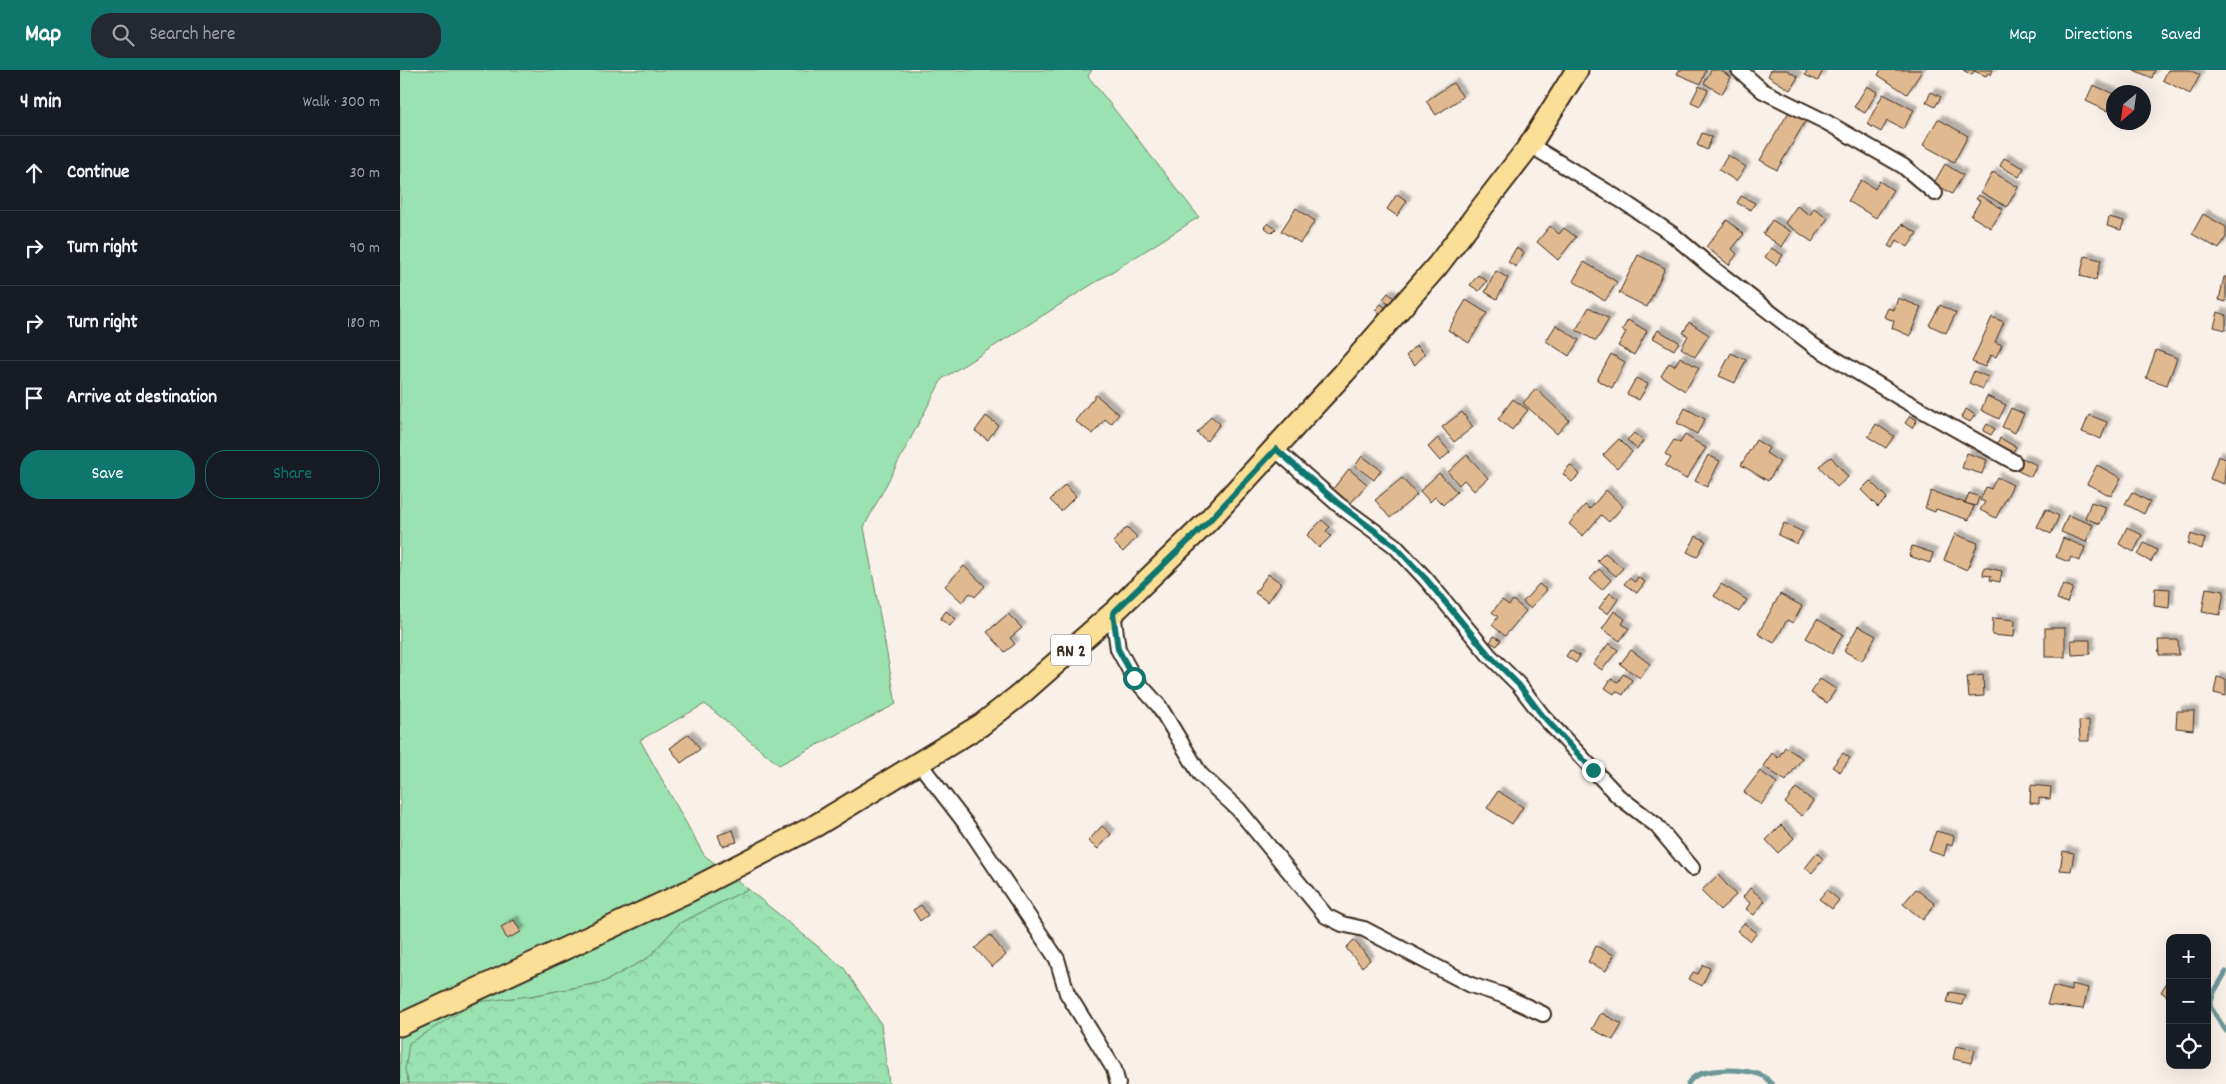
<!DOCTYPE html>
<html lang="en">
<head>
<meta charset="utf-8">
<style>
  :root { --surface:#171b24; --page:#242831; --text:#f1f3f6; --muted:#9ea1a6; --line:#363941; --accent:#0f766e }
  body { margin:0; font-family:Dekko,sans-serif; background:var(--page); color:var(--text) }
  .controls { position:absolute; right:15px; bottom:15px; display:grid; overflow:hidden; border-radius:10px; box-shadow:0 5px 20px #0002 }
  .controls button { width:45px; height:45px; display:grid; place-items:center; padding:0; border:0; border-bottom:1px solid var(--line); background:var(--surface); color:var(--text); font:25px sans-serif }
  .compass { position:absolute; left:1706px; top:15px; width:45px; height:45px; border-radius:50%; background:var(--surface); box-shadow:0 5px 20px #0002; rotate:209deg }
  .stop { position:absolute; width:15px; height:15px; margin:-11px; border:4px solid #0f766e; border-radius:50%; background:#fff }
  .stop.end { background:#0f766e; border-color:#fff; box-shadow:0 1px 5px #0008 }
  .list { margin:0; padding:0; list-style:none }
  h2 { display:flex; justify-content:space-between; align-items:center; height:65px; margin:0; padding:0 20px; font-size:21px }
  h2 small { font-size:16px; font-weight:400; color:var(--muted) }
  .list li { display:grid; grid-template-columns:32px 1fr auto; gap:15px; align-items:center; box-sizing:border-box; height:75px; padding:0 20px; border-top:1px solid var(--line) }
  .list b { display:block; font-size:19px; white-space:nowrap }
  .list em { font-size:16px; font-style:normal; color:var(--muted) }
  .actions { display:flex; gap:10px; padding:15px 20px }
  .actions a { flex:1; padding:11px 0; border:1px solid var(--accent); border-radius:20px; text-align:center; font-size:18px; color:var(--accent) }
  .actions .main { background:var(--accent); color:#fff }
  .icon { flex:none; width:28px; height:28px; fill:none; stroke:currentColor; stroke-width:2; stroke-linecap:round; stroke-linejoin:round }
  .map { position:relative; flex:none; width:1826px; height:1014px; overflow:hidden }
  header { display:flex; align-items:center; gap:30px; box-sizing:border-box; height:70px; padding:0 25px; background:var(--accent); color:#fff }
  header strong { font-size:24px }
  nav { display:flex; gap:28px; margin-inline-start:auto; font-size:18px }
  .search { width:350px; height:45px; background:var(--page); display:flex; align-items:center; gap:12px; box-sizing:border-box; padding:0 18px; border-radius:20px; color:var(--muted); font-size:19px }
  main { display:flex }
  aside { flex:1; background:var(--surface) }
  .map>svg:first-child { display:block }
</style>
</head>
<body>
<header>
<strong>Map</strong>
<div class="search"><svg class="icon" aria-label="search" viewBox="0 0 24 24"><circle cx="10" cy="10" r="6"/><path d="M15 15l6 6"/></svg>Search here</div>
<nav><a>Map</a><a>Directions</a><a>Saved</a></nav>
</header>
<main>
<aside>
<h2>4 min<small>Walk · 300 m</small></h2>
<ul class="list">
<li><svg class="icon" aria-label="ahead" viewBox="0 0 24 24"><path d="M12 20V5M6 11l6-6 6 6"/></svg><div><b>Continue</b></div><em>30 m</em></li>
<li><svg class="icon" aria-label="right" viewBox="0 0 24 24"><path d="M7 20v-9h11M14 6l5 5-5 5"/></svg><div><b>Turn right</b></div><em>90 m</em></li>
<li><svg class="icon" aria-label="right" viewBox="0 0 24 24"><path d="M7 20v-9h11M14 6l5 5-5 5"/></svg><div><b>Turn right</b></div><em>180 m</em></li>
<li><svg class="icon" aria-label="arrive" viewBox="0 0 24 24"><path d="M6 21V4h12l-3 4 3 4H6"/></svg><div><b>Arrive at destination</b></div></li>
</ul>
<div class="actions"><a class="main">Save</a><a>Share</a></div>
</aside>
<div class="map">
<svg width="1826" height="1014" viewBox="0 0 1826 1014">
  <defs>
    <pattern id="forest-crowns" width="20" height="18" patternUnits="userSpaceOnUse" patternTransform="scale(1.25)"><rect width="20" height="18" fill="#9ae2b0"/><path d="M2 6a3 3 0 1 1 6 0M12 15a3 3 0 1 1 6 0" fill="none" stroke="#86c297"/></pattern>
    <filter id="shadow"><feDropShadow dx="4.5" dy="-4.5" stdDeviation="1" flood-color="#0004"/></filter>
  </defs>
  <rect width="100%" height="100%" fill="#f9f1e9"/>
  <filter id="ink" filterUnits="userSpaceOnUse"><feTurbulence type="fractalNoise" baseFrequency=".02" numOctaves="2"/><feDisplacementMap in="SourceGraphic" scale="10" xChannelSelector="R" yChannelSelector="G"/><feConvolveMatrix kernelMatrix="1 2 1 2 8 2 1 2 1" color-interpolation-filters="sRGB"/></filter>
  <g filter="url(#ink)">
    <polygon fill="#9ae2b0" stroke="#6a8667" points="0,0 692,0 688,6 799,147 542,309 464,457 496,634 379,695 305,634 240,670 304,785 348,819 280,853 248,888 204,912 131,926 76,933 5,1000 9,1014 0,1014"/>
    <polygon fill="url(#forest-crowns)" stroke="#6a8667" points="348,819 444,898 481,954 489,1014 9,1014 5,1000 9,973 76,932 131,926 204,912 248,888 280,853"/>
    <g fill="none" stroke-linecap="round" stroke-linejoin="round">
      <g stroke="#6d9798" stroke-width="5">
        <polyline points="1826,902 1814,922 1810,936 1826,961"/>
        <path d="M1288,1014C1295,996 1347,998 1363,1006C1366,1007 1369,1012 1372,1014"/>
      </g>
    </g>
    <g fill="#e1b991" stroke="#3b2a1e" filter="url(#shadow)">
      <polygon points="1279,0 1306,0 1301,14 1277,4"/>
      <polygon points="1311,0 1320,0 1331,7 1322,24 1304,13"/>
      <polygon points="1371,0 1387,0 1398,7 1390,20 1368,6"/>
      <polygon points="1407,0 1423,0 1418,11 1405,5"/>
      <polygon points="1481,0 1520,0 1522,1 1507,24 1478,5"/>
      <polygon points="1563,0 1593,0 1591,5 1588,3 1586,6 1574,1 1572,5"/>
      <polygon points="1734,0 1755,0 1752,8"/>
      <polygon points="1768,0 1789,0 1800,5 1790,24 1763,10"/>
      <polygon points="1053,13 1063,27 1036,45 1026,31"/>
      <polygon points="1693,15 1714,24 1707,41 1686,31"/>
      <polygon points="1299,16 1308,20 1300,36 1291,32"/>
      <polygon points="1467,16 1477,22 1465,43 1454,37"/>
      <polygon points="1531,22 1541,27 1535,37 1526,32"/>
      <polygon points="1483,24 1514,40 1503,59 1487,51 1481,62 1467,54"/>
      <polygon points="1390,40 1406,50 1377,100 1360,90"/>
      <polygon points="1538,49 1568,66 1554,92 1523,75"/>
      <polygon points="1302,63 1312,67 1307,80 1297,75"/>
      <polygon points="1328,85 1346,97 1336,111 1319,100"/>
      <polygon points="1604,88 1624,98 1619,107 1600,96"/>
      <polygon points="1545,94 1563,105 1552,124 1534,113"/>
      <polygon points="1593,102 1618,117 1607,137 1581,122"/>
      <polygon points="1461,110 1475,119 1479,111 1493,120 1476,148 1448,131"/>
      <polygon points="997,124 1007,131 997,146 987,139"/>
      <polygon points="1579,125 1603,139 1591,158 1571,146 1580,131 1576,129"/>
      <polygon points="1341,126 1355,133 1351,140 1337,133"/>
      <polygon points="1397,136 1410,145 1414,138 1428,148 1412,172 1385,153"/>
      <polygon points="896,138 915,151 900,173 881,161"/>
      <polygon points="1803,144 1826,157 1826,167 1819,179 1792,164"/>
      <polygon points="1709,147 1724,151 1721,160 1707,156"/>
      <polygon points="1327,150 1344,164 1332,179 1337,184 1329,195 1306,177"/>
      <polygon points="1372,150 1391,162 1382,177 1363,164"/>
      <polygon points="868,153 876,159 872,163 864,157"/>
      <polygon points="1502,154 1517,163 1508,177 1497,170 1492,178 1488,176"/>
      <polygon points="1150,156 1159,164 1164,158 1176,167 1158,190 1137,172"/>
      <polygon points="1116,178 1124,182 1116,197 1108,192"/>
      <polygon points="1371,178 1383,185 1376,195 1365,187"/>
      <polygon points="1238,185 1265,198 1247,237 1219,223"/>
      <polygon points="1685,186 1701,190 1696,210 1680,206"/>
      <polygon points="1184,192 1217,212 1205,231 1173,211"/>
      <polygon points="1096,201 1108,208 1097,229 1085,222"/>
      <polygon points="1078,205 1087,211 1079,221 1070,215"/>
      <polygon points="1824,207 1826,207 1826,232 1819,230"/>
      <polygon points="988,223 996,230 990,236 983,229"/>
      <polygon points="1498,228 1521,237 1510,266 1492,258 1494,251 1484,247 1488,238 1494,240"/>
      <polygon points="1066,230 1087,243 1069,273 1048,260"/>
      <polygon points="981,234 988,240 982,246 975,240"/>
      <polygon points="1540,235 1556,243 1546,263 1529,255"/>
      <polygon points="1189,237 1209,249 1196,271 1176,260"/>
      <polygon points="1818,242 1826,245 1826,260 1814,257"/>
      <polygon points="1592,247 1604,252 1595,272 1602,275 1596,287 1590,285 1585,297 1572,292"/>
      <polygon points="1228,250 1247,261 1234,285 1218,276 1226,262 1222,260"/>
      <polygon points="1289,252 1309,265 1295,287 1281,278 1288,266 1283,263"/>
      <polygon points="1156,255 1179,270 1169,286 1146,271"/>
      <polygon points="1258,260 1279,272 1274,280 1253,268"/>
      <polygon points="1016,275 1025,284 1015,295 1006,286"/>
      <polygon points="1756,280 1777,288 1767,315 1746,308"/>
      <polygon points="1331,283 1346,290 1335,313 1319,306"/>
      <polygon points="1211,284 1225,292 1212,318 1197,310"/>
      <polygon points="1280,287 1299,298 1285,321 1261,306 1269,293 1275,296"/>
      <polygon points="1574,301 1588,307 1583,319 1569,313"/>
      <polygon points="1236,308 1248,314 1239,330 1227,324"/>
      <polygon points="1136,319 1169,350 1157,364 1123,333"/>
      <polygon points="696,325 719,344 711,354 705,349 693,364 675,351"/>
      <polygon points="1587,326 1606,335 1599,349 1581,340"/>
      <polygon points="1113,329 1128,340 1112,360 1098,349"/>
      <polygon points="1285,338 1305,349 1297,364 1277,353"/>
      <polygon points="1611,338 1624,344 1615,363 1602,357"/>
      <polygon points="1566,339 1575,345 1570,352 1561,347"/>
      <polygon points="1062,342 1073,357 1054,372 1042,357"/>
      <polygon points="1689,345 1707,352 1701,369 1682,362"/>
      <polygon points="586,346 598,355 588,370 575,361"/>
      <polygon points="811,346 820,354 807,371 797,363"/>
      <polygon points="1510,346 1517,350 1512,358 1505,353"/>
      <polygon points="1476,354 1494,366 1486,378 1468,367"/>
      <polygon points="1587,354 1595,359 1591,365 1583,361"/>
      <polygon points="1234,363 1243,371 1237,379 1227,370"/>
      <polygon points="1285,365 1306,378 1286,409 1265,396 1271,388 1265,384 1274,370 1280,373"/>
      <polygon points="1038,368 1050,382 1040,391 1028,377"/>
      <polygon points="1600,368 1616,377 1609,388 1594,379"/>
      <polygon points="1219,369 1232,382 1217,398 1203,385"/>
      <polygon points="1356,370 1369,378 1366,383 1380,392 1368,411 1341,395"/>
      <polygon points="1567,383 1587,390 1582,404 1562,398"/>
      <polygon points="1067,385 1088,408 1074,421 1064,410 1059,415 1048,402"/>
      <polygon points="1308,385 1320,391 1307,417 1295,411"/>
      <polygon points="962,386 981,400 974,410 955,396"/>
      <polygon points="1818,386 1826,389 1824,414 1810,409"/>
      <polygon points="1431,387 1448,407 1437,417 1419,396"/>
      <polygon points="1622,388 1637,395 1631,407 1616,400"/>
      <polygon points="1170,395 1180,404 1172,412 1163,404"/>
      <polygon points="1697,395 1721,408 1711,426 1687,414"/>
      <polygon points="949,399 967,414 949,435 932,420"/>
      <polygon points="1039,403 1057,422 1043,435 1035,427 1030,432 1020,421"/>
      <polygon points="1597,407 1613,415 1596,448 1580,440 1585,432 1580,430 1586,417 1591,419"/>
      <polygon points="1002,408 1017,425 990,448 975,430"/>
      <polygon points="1470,411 1487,428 1478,437 1461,420"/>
      <polygon points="665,415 676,426 661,441 650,430"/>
      <polygon points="1206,420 1223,436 1209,452 1201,445 1183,466 1169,454 1185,435 1190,439"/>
      <polygon points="1531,421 1574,436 1569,450 1536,439 1535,442 1525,438"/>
      <polygon points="1732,422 1750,432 1744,444 1725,434"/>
      <polygon points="1569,423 1579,427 1576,436 1565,433"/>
      <polygon points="1691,432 1706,437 1700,454 1685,448"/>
      <polygon points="1646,439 1659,446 1651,464 1637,457"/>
      <polygon points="1668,445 1693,455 1686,472 1661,462"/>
      <polygon points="922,450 930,457 926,461 931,466 919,478 907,465"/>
      <polygon points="1384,453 1403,462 1397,474 1378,465"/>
      <polygon points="727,457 737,467 723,482 713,472"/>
      <polygon points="1727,457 1742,465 1734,482 1719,474"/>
      <polygon points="1555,464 1578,473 1567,500 1544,490"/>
      <polygon points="1791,464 1805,469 1802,479 1788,474"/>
      <polygon points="1296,466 1306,471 1297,487 1287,482"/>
      <polygon points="1663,468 1685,477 1680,491 1671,487 1669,492 1656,487"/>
      <polygon points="1744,473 1757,480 1751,492 1738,485"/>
      <polygon points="1512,476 1533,483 1530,493 1509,486"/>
      <polygon points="1205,483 1223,498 1216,506 1197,491"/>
      <polygon points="564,496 585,516 575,527 570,523 562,532 545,516"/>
      <polygon points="1584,497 1602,501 1600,512 1590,510 1591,506 1583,505"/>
      <polygon points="1199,499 1211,510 1202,520 1190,509"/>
      <polygon points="868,504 881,513 868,532 855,523"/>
      <polygon points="1238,507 1245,512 1237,523 1224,514 1229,508 1235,512"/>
      <polygon points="1139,514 1147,520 1130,538 1123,532"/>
      <polygon points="1321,514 1347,530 1339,542 1314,526"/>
      <polygon points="1663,514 1673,518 1667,533 1657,529"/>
      <polygon points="1755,518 1770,519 1769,538 1754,536"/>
      <polygon points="1806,518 1824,521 1820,545 1802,542"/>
      <polygon points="1210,523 1218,529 1208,544 1199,538"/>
      <polygon points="1380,524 1402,536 1393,553 1387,550 1374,573 1358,564"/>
      <polygon points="1102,530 1109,535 1113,530 1126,541 1105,566 1092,555 1098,547 1092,542"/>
      <polygon points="546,541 556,549 550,556 540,549"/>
      <polygon points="1214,541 1225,549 1222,554 1229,558 1220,571 1202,559"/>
      <polygon points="608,544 622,558 610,568 615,574 605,582 587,562"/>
      <polygon points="1593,548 1615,550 1614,567 1592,565"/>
      <polygon points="1417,549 1443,564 1432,584 1406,568"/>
      <polygon points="1458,556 1476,566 1462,591 1444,581"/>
      <rect x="1645" y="558" width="20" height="29"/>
      <polygon points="1094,566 1101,570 1097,576 1090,572"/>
      <polygon points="1671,570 1690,570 1690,584 1672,585"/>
      <polygon points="1758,570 1778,570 1779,585 1759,585"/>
      <polygon points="1209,573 1218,580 1202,600 1193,594"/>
      <polygon points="1170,580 1180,586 1176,593 1166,586"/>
      <polygon points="1231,580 1250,594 1240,608 1220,594"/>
      <polygon points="1223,604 1232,610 1223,625 1216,621 1214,624 1205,618 1211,609 1218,612"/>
      <polygon points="1583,605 1584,626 1569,627 1567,607"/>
      <polygon points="1817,607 1826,609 1826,626 1814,623"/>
      <polygon points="1420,609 1436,619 1427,633 1411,623"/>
      <polygon points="1777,641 1794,641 1793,660 1776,658"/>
      <polygon points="1689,650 1689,671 1680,671 1679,651"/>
      <polygon points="289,664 300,679 281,693 270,678"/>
      <polygon points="1385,677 1402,688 1386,711 1363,696 1372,683 1378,688"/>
      <polygon points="1443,683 1450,688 1440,702 1432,697"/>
      <polygon points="1360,701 1377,713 1361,735 1344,722"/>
      <polygon points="1631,715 1651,717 1650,729 1639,728 1639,734 1630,733"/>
      <polygon points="1396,718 1413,731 1402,746 1385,733"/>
      <polygon points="1098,721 1123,737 1112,754 1087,738"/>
      <polygon points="1381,755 1394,768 1378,783 1366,770"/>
      <polygon points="702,756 711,764 698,779 688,771"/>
      <polygon points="333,760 337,772 322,776 318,765"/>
      <polygon points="1536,761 1554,766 1552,776 1547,774 1544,786 1529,781"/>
      <polygon points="1663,781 1674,783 1671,801 1660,800"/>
      <polygon points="1417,783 1423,789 1412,803 1405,798"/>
      <polygon points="1318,805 1336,825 1320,840 1301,821"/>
      <polygon points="1350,818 1365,831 1354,845 1346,839 1350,833 1343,827"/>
      <polygon points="1516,819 1535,834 1523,850 1503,834"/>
      <polygon points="1427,820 1439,830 1432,839 1419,829"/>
      <polygon points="521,835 528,845 520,851 513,840"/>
      <polygon points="114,850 121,862 107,869 101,857"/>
      <polygon points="1344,853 1357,863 1350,871 1337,861"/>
      <polygon points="590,865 606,885 592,897 575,878"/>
      <polygon points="954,870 970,890 962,897 946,878"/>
      <polygon points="1196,876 1214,885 1206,901 1188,892"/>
      <polygon points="1303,895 1310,898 1302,916 1289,909 1293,902 1298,904"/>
      <polygon points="1767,912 1770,914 1770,928 1761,922"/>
      <polygon points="1671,914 1688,918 1683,939 1647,935 1653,916 1671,921"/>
      <polygon points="1550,922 1565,925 1562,935 1547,932"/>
      <polygon points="1201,943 1222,954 1213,970 1192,959"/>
      <polygon points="1556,976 1575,980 1571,993 1553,989"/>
    </g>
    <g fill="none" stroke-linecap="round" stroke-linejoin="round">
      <g stroke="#3b2a1e" stroke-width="18">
        <g id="minor">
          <polyline points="1339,0 1363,21 1426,52 1503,96 1535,123"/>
          <polyline points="1130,75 1224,132 1272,164 1310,196 1414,276 1502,329 1614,392"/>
          <polyline points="875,379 939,435 995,476 1026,509 1089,585 1119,615 1142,645 1218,726 1256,755 1292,798"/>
          <polyline points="713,543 718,579 734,608 759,636 800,704 838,739 926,846 942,854 964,859 1071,915 1102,925 1143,944"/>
          <polyline points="519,693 569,758 657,889 667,923 714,999 718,1014"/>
        </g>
      </g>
      <g stroke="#3b2a1e" stroke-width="25">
        <polyline id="primary" points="0,955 291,820 415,756 581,655 622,623 713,543 807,452 944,303 1038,195 1090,127 1130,75 1177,0"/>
      </g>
      <use href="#minor" stroke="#fff" stroke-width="14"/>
      <use href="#primary" stroke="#fbdf96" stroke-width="21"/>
    </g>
  </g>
  <g fill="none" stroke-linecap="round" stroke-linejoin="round" filter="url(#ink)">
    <polyline stroke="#0f766e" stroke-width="6" points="734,608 718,579 713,543 808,452 876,379 939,434 995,476 1026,509 1089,585 1119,615 1142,645 1193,700"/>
  </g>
  <g text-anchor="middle" stroke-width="5" stroke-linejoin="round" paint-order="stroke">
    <rect fill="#fff" stroke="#766a62" stroke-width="1" x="651" y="564.5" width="40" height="31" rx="4"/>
    <g font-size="18" font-weight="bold" fill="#3b2a1e">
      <text x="671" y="586">RN 2</text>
    </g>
  </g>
</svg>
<div class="controls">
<button>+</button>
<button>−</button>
<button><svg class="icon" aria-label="locate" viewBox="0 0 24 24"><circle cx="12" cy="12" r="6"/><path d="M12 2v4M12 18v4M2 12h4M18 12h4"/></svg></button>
</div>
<svg class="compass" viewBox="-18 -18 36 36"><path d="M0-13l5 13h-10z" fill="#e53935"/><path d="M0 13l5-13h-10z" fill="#9ea1a6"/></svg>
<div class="stop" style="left:734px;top:608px"></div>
<div class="stop end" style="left:1193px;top:700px"></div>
</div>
</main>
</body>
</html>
